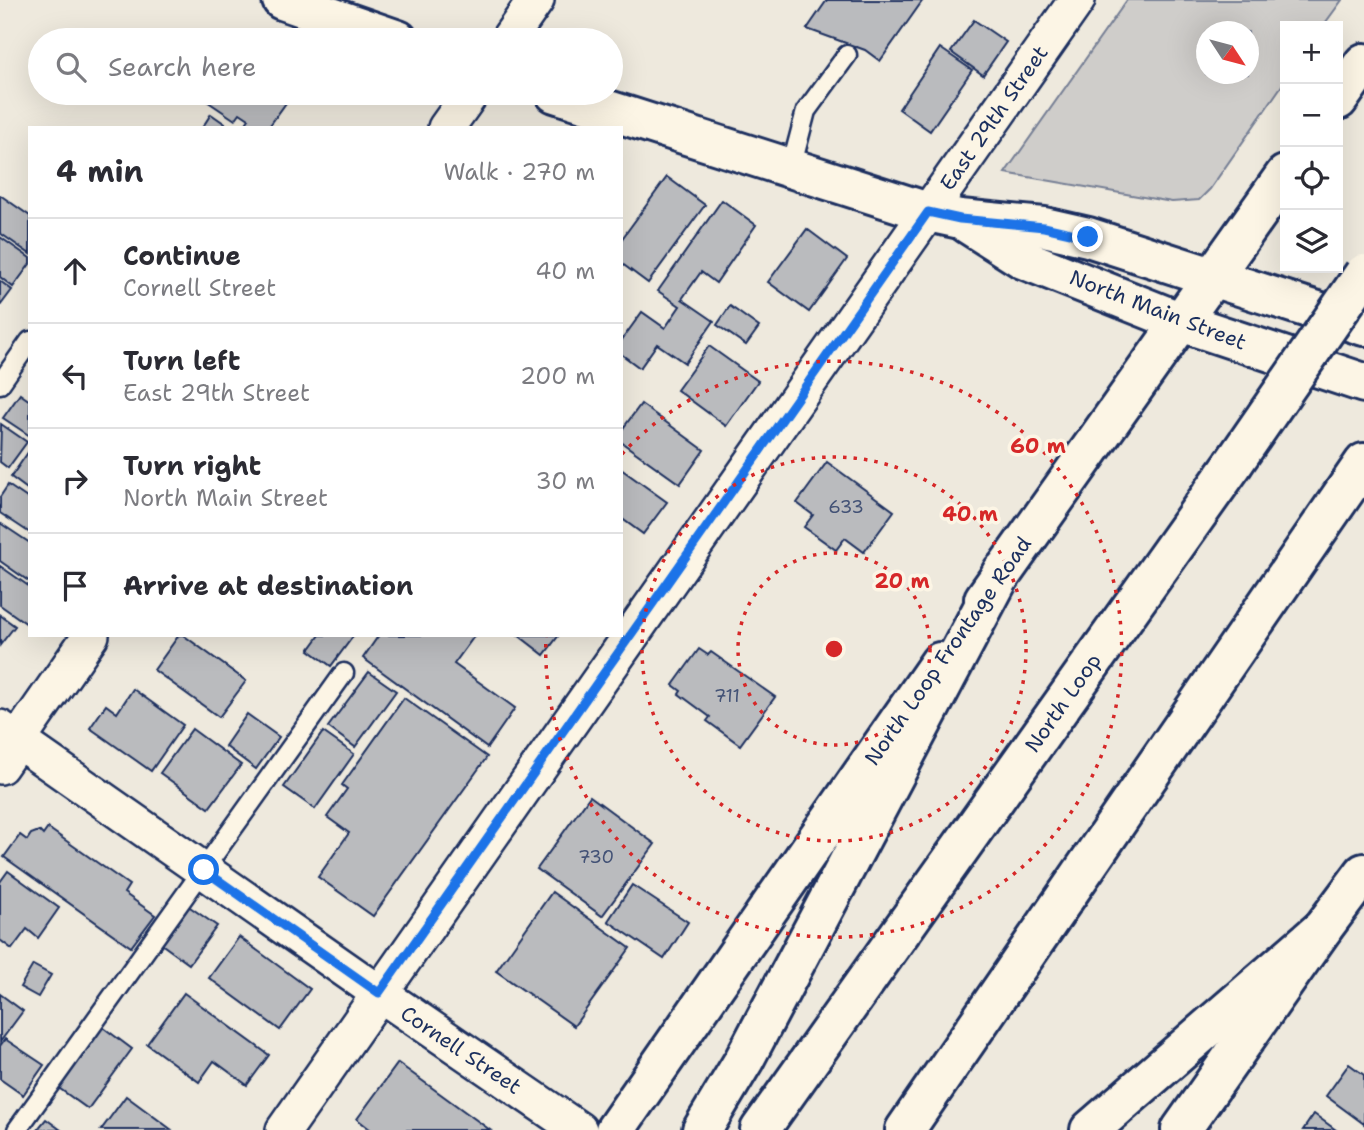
<!DOCTYPE html>
<html lang="en">
<head>
<meta charset="utf-8">
<style>
  :root { --surface:#fff; --page:#f2f2f3; --text:#2b2b33; --muted:#7c7c81; --line:#e1e1e2 }
  body { margin:0; font-family:"Shantell Sans",sans-serif; background:var(--page); color:var(--text) }
  .controls { position:absolute; right:21px; top:21px; display:grid; overflow:hidden; border-radius:0px; box-shadow:0 7px 28px #0002 }
  .controls button { width:63px; height:63px; display:grid; place-items:center; padding:0; border:0; border-bottom:2px solid var(--line); background:var(--surface); color:var(--text); font:35px sans-serif }
  .compass { position:absolute; left:1196px; top:21px; width:63px; height:63px; border-radius:50%; background:var(--surface); box-shadow:0 7px 28px #0002; rotate:126deg }
  .stop { position:absolute; width:21px; height:21px; margin:-16px; border:5px solid #1a73e8; border-radius:50%; background:#fff }
  .stop.end { background:#1a73e8; border-color:#fff; box-shadow:0 2px 7px #0008 }
  .list { margin:0; padding:0; list-style:none }
  h2 { display:flex; justify-content:space-between; align-items:center; height:91px; margin:0; padding:0 28px; font-size:30px }
  h2 small { font-size:23px; font-weight:400; color:var(--muted) }
  .list li { display:grid; grid-template-columns:46px 1fr auto; gap:21px; align-items:center; box-sizing:border-box; height:105px; padding:0 28px; border-top:2px solid var(--line) }
  .list b { display:block; font-size:26px; white-space:nowrap }
  .list p { margin:0; font-size:23px; white-space:nowrap; color:var(--muted) }
  .list em { font-size:23px; font-style:normal; color:var(--muted) }
  .icon { flex:none; width:38px; height:38px; fill:none; stroke:currentColor; stroke-width:2; stroke-linecap:round; stroke-linejoin:round }
  .map { position:relative; flex:none; width:1364px; height:1130px; overflow:hidden }
  .search { position:absolute; background:var(--surface); box-shadow:0 7px 28px #0002; left:28px; top:28px; width:595px; height:77px; display:flex; align-items:center; gap:18px; box-sizing:border-box; padding:0 24px; border-radius:38px; color:var(--muted); font-size:26px }
  .panel { position:absolute; background:var(--surface); box-shadow:0 7px 28px #0002; left:28px; top:126px; width:595px; height:511px; border-radius:0px }
  .map>svg:first-child { display:block }
</style>
</head>
<body>
<div class="map">
<svg width="1364" height="1130" viewBox="0 0 1364 1130">
  <rect width="100%" height="100%" fill="#eee9dd"/>
  <filter id="ink" filterUnits="userSpaceOnUse"><feTurbulence type="fractalNoise" baseFrequency=".0143" numOctaves="2"/><feDisplacementMap in="SourceGraphic" scale="14" xChannelSelector="R" yChannelSelector="G"/><feConvolveMatrix kernelMatrix="1 2 1 2 8 2 1 2 1" color-interpolation-filters="sRGB"/></filter>
  <g filter="url(#ink)">
    <path fill="#cfcdca" stroke="#757e94" stroke-width="2" fill-rule="evenodd" d="M1127,0H1342L1323,26H1285V81L1210,189L1199,200L1172,202L1005,173ZM1206,32H1248V74H1206Z"/>
    <g fill="#babbbe" stroke="#1b2f5e" stroke-width="2">
      <polygon points="827,0 923,0 880,61 865,50 807,29"/>
      <polygon points="974,20 1006,42 983,75 951,52"/>
      <polygon points="940,48 972,70 930,131 899,109"/>
      <polygon points="195,93 293,93 268,128 243,128 249,119 240,113 235,120"/>
      <polygon points="211,114 231,128 202,128"/>
      <polygon points="667,177 705,205 648,283 621,263 621,240"/>
      <polygon points="0,195 30,216 30,254 0,233"/>
      <polygon points="722,200 756,225 716,283 701,272 682,299 714,321 685,363 657,344 640,368 621,354 621,341 642,312 665,328 680,306 658,291"/>
      <polygon points="807,229 847,259 809,312 768,282"/>
      <polygon points="0,237 30,258 30,264 13,287 0,277"/>
      <polygon points="0,281 12,290 0,306"/>
      <polygon points="730,306 759,327 746,345 717,325"/>
      <polygon points="709,346 758,381 726,426 677,390"/>
      <polygon points="20,394 30,401 30,436 3,418"/>
      <polygon points="641,404 704,450 680,484 621,442 621,431"/>
      <polygon points="1,424 27,442 8,468 0,462"/>
      <polygon points="29,451 30,451 30,491 11,477"/>
      <polygon points="827,462 894,511 864,552 845,538 836,550 804,527 813,515 797,503"/>
      <polygon points="621,469 667,502 643,534 621,518"/>
      <polygon points="8,485 30,500 30,533 0,513 0,497"/>
      <polygon points="0,523 30,543 30,582 0,561"/>
      <polygon points="0,566 30,587 30,626 0,605"/>
      <polygon points="0,615 15,626 0,645"/>
      <polygon points="179,635 183,635 246,681 219,717 154,670"/>
      <polygon points="320,635 354,635 331,666 309,650"/>
      <polygon points="379,635 475,635 454,664 515,708 487,748 363,658"/>
      <polygon points="518,635 559,635 544,655"/>
      <polygon points="699,649 708,655 711,652 775,697 740,745 707,721 710,717 679,694 681,691 673,685"/>
      <polygon points="369,672 396,691 355,747 328,727"/>
      <polygon points="133,689 183,725 151,771 90,728 106,705 117,713"/>
      <polygon points="404,698 487,757 373,916 318,877 349,833 327,817 347,789 342,785"/>
      <polygon points="247,714 279,737 256,769 225,746"/>
      <polygon points="192,729 241,765 209,808 160,773"/>
      <polygon points="323,732 354,754 315,809 284,787"/>
      <polygon points="590,796 655,844 602,916 537,869"/>
      <polygon points="48,828 129,885 124,893 155,915 131,947 4,857 20,835 27,840 31,834 39,831 43,835"/>
      <polygon points="8,871 59,908 38,938 27,929 12,949 0,940 0,882"/>
      <polygon points="632,885 688,922 664,959 608,921"/>
      <polygon points="552,892 630,948 574,1026 496,971"/>
      <polygon points="187,905 217,926 189,964 160,943"/>
      <polygon points="239,937 310,989 280,1030 209,978"/>
      <polygon points="33,965 51,975 38,997 20,987"/>
      <polygon points="184,993 269,1055 247,1085 214,1061 199,1082 147,1044"/>
      <polygon points="0,994 23,1011 0,1042"/>
      <polygon points="100,1025 132,1049 88,1109 56,1086"/>
      <polygon points="5,1039 44,1065 23,1095 0,1079 0,1046"/>
      <polygon points="398,1063 490,1130 371,1130 357,1119"/>
      <polygon points="1349,1064 1364,1075 1364,1124 1326,1096"/>
      <polygon points="126,1096 172,1130 101,1130"/>
      <polygon points="1314,1114 1336,1130 1303,1130"/>
      <polygon points="46,1119 61,1130 37,1130"/>
    </g>
    <g fill="none" stroke-linecap="round" stroke-linejoin="round">
      <g stroke="#1b2f5e" stroke-width="23">
        <g id="lane">
          <polyline points="791,168 806,111 847,55"/>
          <polyline points="0,384 30,341"/>
          <polyline points="17,1130 344,673"/>
        </g>
      </g>
      <g stroke="#1b2f5e" stroke-width="40">
        <g id="street">
          <polyline points="508,40 536,0"/>
          <polyline points="446,128 471,93"/>
          <polyline points="0,728 379,993 579,1130"/>
          <polyline points="0,766 91,635"/>
          <polyline points="284,1130 1077,0"/>
        </g>
      </g>
      <g stroke="#1b2f5e" stroke-width="44">
        <g id="secondary">
          <polyline points="282,0 398,40"/>
          <polyline points="555,93 928,212 960,219 1044,227 1088,237 1364,326"/>
          <polyline points="1338,100 1364,63"/>
          <polyline points="968,224 1023,259 1181,322 1364,383"/>
          <polyline points="984,599 1285,175"/>
          <polyline points="615,1130 940,662"/>
          <polyline points="1181,1130 1323,928 1364,873"/>
        </g>
      </g>
      <g stroke="#1b2f5e" stroke-width="44">
        <g id="highway">
          <polyline points="702,1130 744,1060 1002,572"/>
          <polyline points="760,1130 1233,464"/>
          <polyline points="905,1130 1364,463"/>
          <polyline points="1090,1130 1323,928"/>
        </g>
      </g>
      <use href="#lane" stroke="#fcf5e5" stroke-width="18"/>
      <use href="#street" stroke="#fcf5e5" stroke-width="35"/>
      <use href="#secondary" stroke="#fcf5e5" stroke-width="38"/>
      <use href="#highway" stroke="#fcf5e5" stroke-width="38"/>
      <g stroke="#1b2f5e" stroke-width="44" stroke-linecap="butt">
        <polyline id="highway-bridge" points="1233,464 1364,274"/>
      </g>
      <use href="#highway-bridge" stroke="#fcf5e5" stroke-width="38"/>
    </g>
  </g>
  <g fill="none" stroke-linecap="round" stroke-linejoin="round" filter="url(#ink)">
    <polyline stroke="#1a73e8" stroke-width="9" points="204,870 379,993 928,212 960,219 1044,227 1088,237"/>
  </g>
  <g fill="none" stroke="#d62828" stroke-width="3.5" stroke-dasharray="3.5 7">
    <circle cx="834" cy="649" r="96"/>
    <circle cx="834" cy="649" r="192"/>
    <path d="M622 454A288 288 0 1 1 546 636"/>
  </g>
  <g text-anchor="middle" stroke-width="7" stroke-linejoin="round" paint-order="stroke">
    <g font-size="18" fill="#435276">
      <text x="846" y="513">633</text>
      <text x="727" y="702">711</text>
      <text x="596" y="863">730</text>
    </g>
    <g font-size="21" fill="#1b2f5e" stroke="#fcf5e5">
      <text transform="translate(994 118) rotate(-55)" y="7">East 29th Street</text>
      <text transform="translate(1158 310) rotate(21)" y="7">North Main Street</text>
      <text transform="translate(948 651) rotate(-55)" y="7">North Loop Frontage Road</text>
      <text transform="translate(1063 703) rotate(-55)" y="7">North Loop</text>
      <text transform="translate(461 1050) rotate(34)" y="7">Cornell Street</text>
    </g>
  </g>
  <circle cx="834" cy="649" r="10" fill="#d62828" stroke="#fcf5e5" stroke-width="3.5"/>
  <g font-size="21" text-anchor="middle" font-weight="bold" fill="#d62828" stroke="#fcf5e5" stroke-width="7" stroke-linejoin="round" paint-order="stroke">
    <text x="1038" y="453">60 m</text>
    <text x="970" y="521">40 m</text>
    <text x="902" y="588">20 m</text>
  </g>
</svg>
<div class="controls">
<button>+</button>
<button>−</button>
<button><svg class="icon" aria-label="locate" viewBox="0 0 24 24"><circle cx="12" cy="12" r="6"/><path d="M12 2v4M12 18v4M2 12h4M18 12h4"/></svg></button>
<button><svg class="icon" aria-label="layers" viewBox="0 0 24 24"><path d="M12 4l9 5-9 5-9-5zM3 14l9 5 9-5"/></svg></button>
</div>
<svg class="compass" viewBox="-18 -18 36 36"><path d="M0-13l5 13h-10z" fill="#e53935"/><path d="M0 13l5-13h-10z" fill="#7c7c81"/></svg>
<div class="stop" style="left:204px;top:870px"></div>
<div class="stop end" style="left:1088px;top:237px"></div>
<div class="search"><svg class="icon" aria-label="search" viewBox="0 0 24 24"><circle cx="10" cy="10" r="6"/><path d="M15 15l6 6"/></svg>Search here</div>
<section class="panel">
<h2>4 min<small>Walk · 270 m</small></h2>
<ul class="list">
<li><svg class="icon" aria-label="ahead" viewBox="0 0 24 24"><path d="M12 20V5M6 11l6-6 6 6"/></svg><div><b>Continue</b><p>Cornell Street</p></div><em>40 m</em></li>
<li><svg class="icon" aria-label="left" viewBox="0 0 24 24"><path d="M17 20v-9H6M10 6l-5 5 5 5"/></svg><div><b>Turn left</b><p>East 29th Street</p></div><em>200 m</em></li>
<li><svg class="icon" aria-label="right" viewBox="0 0 24 24"><path d="M7 20v-9h11M14 6l5 5-5 5"/></svg><div><b>Turn right</b><p>North Main Street</p></div><em>30 m</em></li>
<li><svg class="icon" aria-label="arrive" viewBox="0 0 24 24"><path d="M6 21V4h12l-3 4 3 4H6"/></svg><div><b>Arrive at destination</b></div></li>
</ul>
</section>
</div>
</body>
</html>
